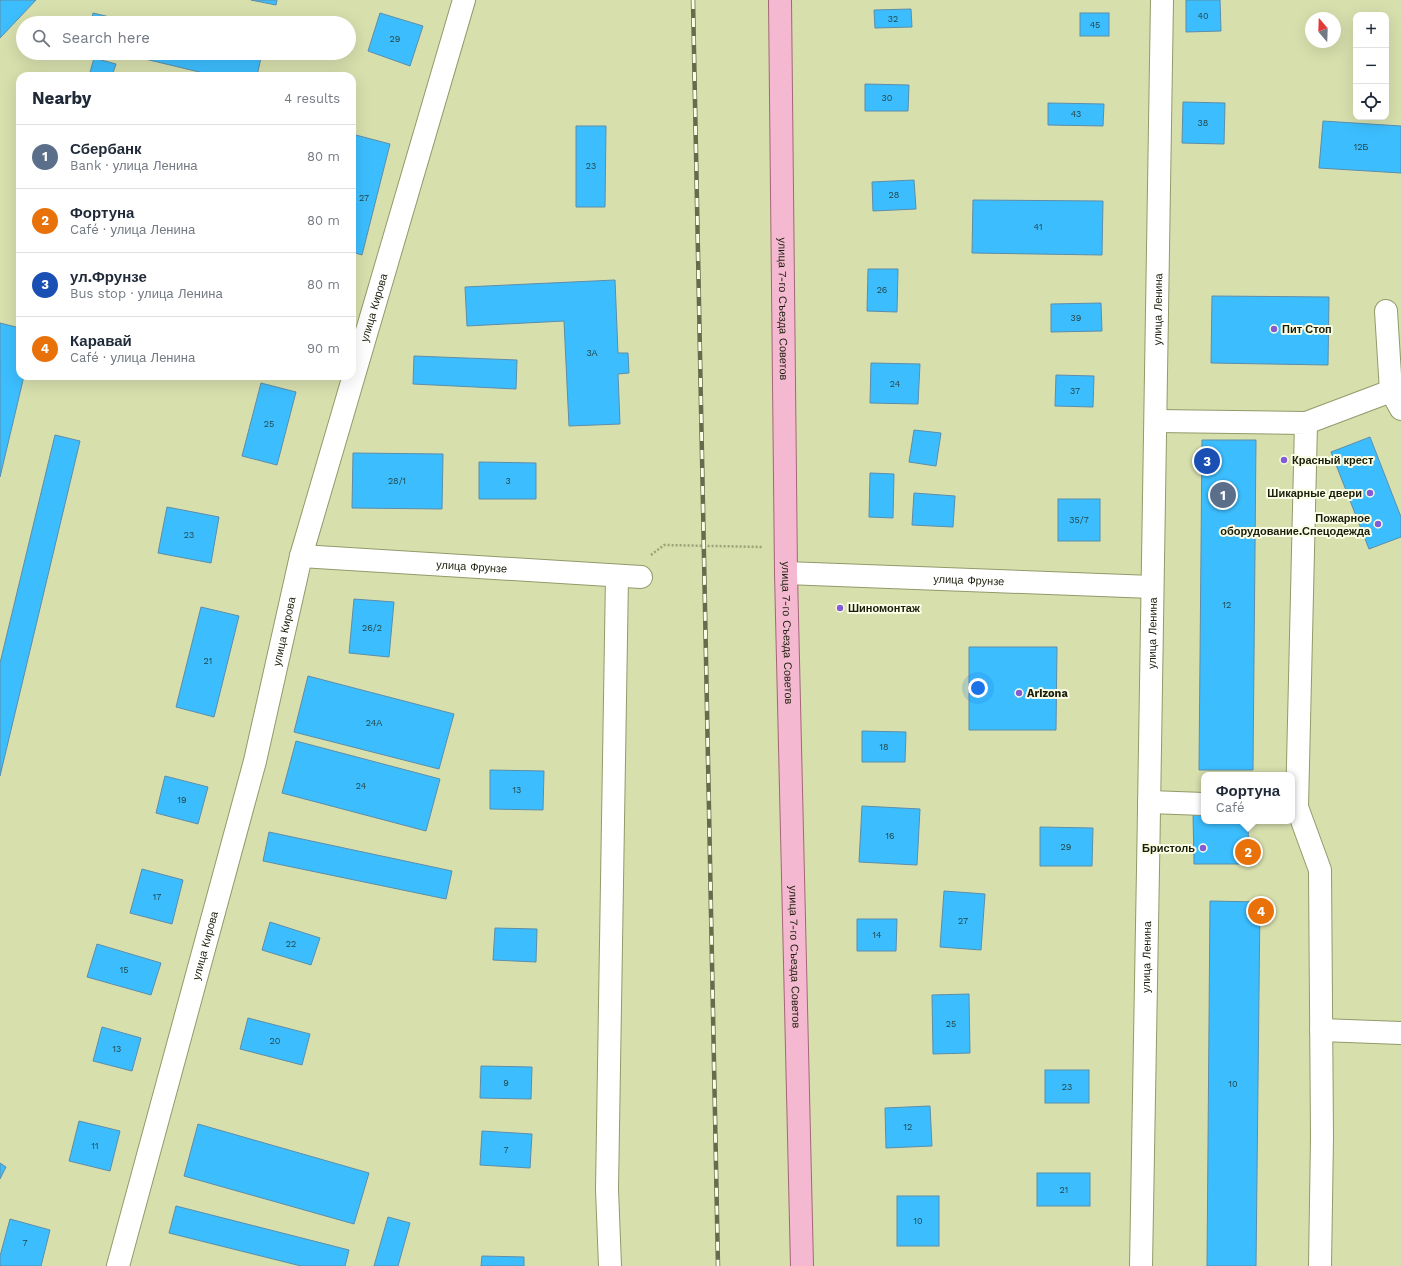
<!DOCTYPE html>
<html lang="en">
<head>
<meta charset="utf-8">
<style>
  :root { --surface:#fff; --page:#f2f2f3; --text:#1f2937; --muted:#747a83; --line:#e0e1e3; --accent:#835bd5 }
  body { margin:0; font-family:"Work Sans",sans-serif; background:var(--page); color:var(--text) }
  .controls { position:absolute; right:12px; top:12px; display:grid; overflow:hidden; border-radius:8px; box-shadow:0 4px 16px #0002 }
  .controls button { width:36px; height:36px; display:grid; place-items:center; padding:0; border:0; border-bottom:1px solid var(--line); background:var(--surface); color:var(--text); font:20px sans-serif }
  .compass { position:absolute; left:1305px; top:12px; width:36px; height:36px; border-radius:50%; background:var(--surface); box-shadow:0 4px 16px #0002; rotate:341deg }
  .you { position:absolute; left:978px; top:688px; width:14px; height:14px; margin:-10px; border:3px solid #fff; border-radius:50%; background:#1a73e8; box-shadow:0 0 0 6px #1a73e833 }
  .badge { display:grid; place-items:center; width:26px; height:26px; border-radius:50%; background:var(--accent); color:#fff; font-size:13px; font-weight:700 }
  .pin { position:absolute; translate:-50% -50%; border:2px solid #fff; box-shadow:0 1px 4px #0006 }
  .popup { position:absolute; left:1201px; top:772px; width:94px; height:52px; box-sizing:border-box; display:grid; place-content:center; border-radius:8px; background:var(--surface); filter:drop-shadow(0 1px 3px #0005); font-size:13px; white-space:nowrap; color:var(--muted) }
  .popup b { font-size:15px; color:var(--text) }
  .popup::after { content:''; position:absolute; left:50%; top:100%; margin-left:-8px; border:8px solid transparent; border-top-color:var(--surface) }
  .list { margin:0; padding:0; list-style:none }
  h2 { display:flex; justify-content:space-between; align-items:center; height:52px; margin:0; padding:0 16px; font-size:17px }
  h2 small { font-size:13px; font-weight:400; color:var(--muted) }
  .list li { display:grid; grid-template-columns:26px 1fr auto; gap:12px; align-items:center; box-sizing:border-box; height:64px; padding:0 16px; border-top:1px solid var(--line) }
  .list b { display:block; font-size:15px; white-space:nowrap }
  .list p { margin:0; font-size:13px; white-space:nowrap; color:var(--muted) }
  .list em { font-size:13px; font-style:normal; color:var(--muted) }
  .icon { flex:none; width:22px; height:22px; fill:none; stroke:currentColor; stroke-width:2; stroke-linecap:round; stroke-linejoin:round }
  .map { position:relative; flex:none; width:1401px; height:1266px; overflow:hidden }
  .search { position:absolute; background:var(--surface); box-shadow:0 4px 16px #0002; left:16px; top:16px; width:340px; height:44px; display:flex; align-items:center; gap:10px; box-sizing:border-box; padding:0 14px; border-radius:22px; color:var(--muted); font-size:15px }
  .panel { position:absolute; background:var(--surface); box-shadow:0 4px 16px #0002; left:16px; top:72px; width:340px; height:308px; border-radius:12px }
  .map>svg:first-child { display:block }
</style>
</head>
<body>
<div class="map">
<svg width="1401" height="1266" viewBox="0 0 1401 1266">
  <rect width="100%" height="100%" fill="#d7dfad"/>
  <g fill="#3cbefe" stroke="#5d8da9">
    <polygon points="0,0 36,0 0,38"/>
    <polygon points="251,0 277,0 276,5"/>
    <polygon points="1186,0 1220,0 1221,31 1186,32"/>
    <polygon points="911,9 912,27 875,28 874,10"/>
    <polygon points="93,13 135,23 91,23"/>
    <polygon points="380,13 423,26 410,66 368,51"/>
    <rect x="1080" y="13" width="29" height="23"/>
    <polygon points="120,53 262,53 257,76 216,76"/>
    <polygon points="94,58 116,64 112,76 89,76"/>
    <polygon points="865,84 909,85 908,111 865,111"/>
    <polygon points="1183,102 1225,103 1224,144 1182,143"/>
    <polygon points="1048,103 1104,104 1103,126 1048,125"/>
    <polygon points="1323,121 1401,126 1401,173 1319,168"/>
    <polygon points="576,126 606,126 605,207 576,207"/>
    <polygon points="352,134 390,144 362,255 352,252"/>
    <polygon points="914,180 916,209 873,211 872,182"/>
    <polygon points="973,200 1103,201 1102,255 972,253"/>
    <polygon points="868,269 898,269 897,312 867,311"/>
    <polygon points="615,280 618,353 628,353 629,373 618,374 620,424 569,426 564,321 467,326 465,287"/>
    <polygon points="1212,296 1329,297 1328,365 1211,363"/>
    <polygon points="1101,303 1102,331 1051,332 1051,304"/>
    <polygon points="0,323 20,328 20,376 24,376 0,477"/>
    <polygon points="414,356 517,360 516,389 413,384"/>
    <polygon points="871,363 920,364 918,404 870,403"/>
    <polygon points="1056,375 1094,376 1093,407 1055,406"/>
    <polygon points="261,383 296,392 277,465 242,456"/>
    <polygon points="914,430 941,433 936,466 909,462"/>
    <polygon points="55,435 80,441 0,776 0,663"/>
    <polygon points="1370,437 1401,517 1401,537 1369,549 1331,452"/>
    <polygon points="1202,440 1256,440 1253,770 1199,770"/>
    <polygon points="353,453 443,454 442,509 352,508"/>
    <polygon points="479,462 536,463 536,499 479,499"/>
    <polygon points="870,473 894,474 893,518 869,517"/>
    <polygon points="914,493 955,496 953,527 912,525"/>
    <rect x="1058" y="499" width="42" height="42"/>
    <polygon points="167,507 219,517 211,563 158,553"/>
    <polygon points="354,599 394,602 389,657 349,653"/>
    <polygon points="201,607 239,616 214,717 176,707"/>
    <polygon points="969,647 1057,647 1056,730 969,730"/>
    <polygon points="308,676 454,714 439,769 294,732"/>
    <polygon points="862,731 906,732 905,762 862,762"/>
    <polygon points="296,741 440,779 426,831 282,793"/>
    <polygon points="490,770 544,771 543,810 490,809"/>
    <polygon points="165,776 208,787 198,824 156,813"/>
    <polygon points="862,806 920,809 917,865 859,862"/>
    <polygon points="1193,814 1204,814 1204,821 1248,821 1249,864 1194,864"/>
    <polygon points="1040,827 1093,828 1092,866 1040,866"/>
    <polygon points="269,832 452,871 446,899 263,861"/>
    <polygon points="142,869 183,880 172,924 130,913"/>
    <polygon points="944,891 985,894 981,950 940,947"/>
    <polygon points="1210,901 1260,902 1256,1266 1207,1266"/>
    <polygon points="857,919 897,919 896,951 857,951"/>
    <polygon points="270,922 320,938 311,965 262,950"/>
    <polygon points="495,928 537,929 536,962 493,960"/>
    <polygon points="97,944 161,963 151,995 87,977"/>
    <polygon points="969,994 970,1053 933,1054 932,995"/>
    <polygon points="248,1018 310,1034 302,1065 240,1049"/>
    <polygon points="102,1027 141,1038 132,1071 93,1061"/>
    <polygon points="481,1066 532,1067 531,1099 480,1098"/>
    <rect x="1045" y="1070" width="44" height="33"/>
    <polygon points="930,1106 932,1146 886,1148 885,1108"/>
    <polygon points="79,1121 120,1131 110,1171 69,1161"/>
    <polygon points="198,1124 369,1173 354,1224 184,1176"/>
    <polygon points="482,1131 532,1134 530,1168 480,1165"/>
    <polygon points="0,1163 6,1167 0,1179"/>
    <rect x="1037" y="1173" width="53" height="33"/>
    <rect x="897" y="1196" width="42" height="50"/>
    <polygon points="176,1206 349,1250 345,1266 301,1266 169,1233"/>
    <polygon points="388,1217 410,1223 398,1266 374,1266"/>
    <polygon points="10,1219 50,1230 41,1266 0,1266 0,1256"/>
    <polygon points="482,1256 524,1257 524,1266 481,1266"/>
  </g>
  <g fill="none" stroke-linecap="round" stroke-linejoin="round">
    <g stroke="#939a6a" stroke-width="24">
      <g id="minor">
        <polyline points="1386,311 1391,391 1401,409"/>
        <polyline points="1157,421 1306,423 1297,807"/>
        <polyline points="1306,423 1391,391"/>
        <path id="s1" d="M301,556L641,577"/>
        <path id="s2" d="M786,573L1152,587"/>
        <polyline points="1149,802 1204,804"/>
        <polyline points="1292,806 1297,807 1320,870 1322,1137 1320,1266"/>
        <polyline points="1321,1030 1401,1033"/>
        <path id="s3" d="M118,1266L255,761L301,556L464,0"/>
        <polyline points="610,1266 607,1189 617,576"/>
        <path id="s4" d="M1141,1266C1148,844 1157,422 1162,0"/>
      </g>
    </g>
    <g stroke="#a46578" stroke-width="24">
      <g id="major">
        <path id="s5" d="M780,0L786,573L802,1266"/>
      </g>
    </g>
    <polyline stroke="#9ba179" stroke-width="2.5" stroke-dasharray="2 2" stroke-linecap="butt" points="651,555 664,545 763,547"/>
    <use href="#minor" stroke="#fff" stroke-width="22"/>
    <use href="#major" stroke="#f4b9d1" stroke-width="22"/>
    <g stroke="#666b4c" stroke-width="4.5">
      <polyline id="rail" points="693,0 718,1266"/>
    </g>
    <use href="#rail" stroke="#f9fee4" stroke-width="3" stroke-dasharray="9" stroke-linecap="butt"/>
  </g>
  <g fill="#835bd5" stroke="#f9fee4" stroke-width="1.5">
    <circle cx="1274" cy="329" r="4"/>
    <circle cx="1284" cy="460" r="4"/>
    <circle cx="1370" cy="493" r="4"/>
    <circle cx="1378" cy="524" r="4"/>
    <circle cx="840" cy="608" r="4"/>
    <circle cx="1019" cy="693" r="4"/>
    <circle cx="1203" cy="848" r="4"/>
  </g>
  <g text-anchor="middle" stroke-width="4" stroke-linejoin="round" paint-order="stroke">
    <g font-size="9" fill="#234648">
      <text x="1203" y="19">40</text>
      <text x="893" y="22">32</text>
      <text x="1095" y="28">45</text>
      <text x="395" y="42">29</text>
      <text x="887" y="101">30</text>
      <text x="1076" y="117">43</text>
      <text x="1203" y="126">38</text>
      <text x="1361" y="150">12Б</text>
      <text x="591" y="169">23</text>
      <text x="894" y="198">28</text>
      <text x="364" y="201">27</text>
      <text x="1038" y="230">41</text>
      <text x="882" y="293">26</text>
      <text x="1076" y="321">39</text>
      <text x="592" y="356">3А</text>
      <text x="895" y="387">24</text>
      <text x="1075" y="394">37</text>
      <text x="269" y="427">25</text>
      <text x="397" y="484">28/1</text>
      <text x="508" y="484">3</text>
      <text x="1079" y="523">35/7</text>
      <text x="189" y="538">23</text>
      <text x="1227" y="608">12</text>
      <text x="372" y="631">26/2</text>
      <text x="208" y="664">21</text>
      <text x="374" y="726">24А</text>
      <text x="884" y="750">18</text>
      <text x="361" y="789">24</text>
      <text x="517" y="793">13</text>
      <text x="182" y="803">19</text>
      <text x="890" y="839">16</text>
      <text x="1066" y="850">29</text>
      <text x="157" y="900">17</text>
      <text x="963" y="924">27</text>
      <text x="877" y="938">14</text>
      <text x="291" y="947">22</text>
      <text x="124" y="973">15</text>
      <text x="951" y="1027">25</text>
      <text x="275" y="1044">20</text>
      <text x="117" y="1052">13</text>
      <text x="506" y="1086">9</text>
      <text x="1233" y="1087">10</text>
      <text x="1067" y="1090">23</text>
      <text x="908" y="1130">12</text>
      <text x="95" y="1149">11</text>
      <text x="506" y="1153">7</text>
      <text x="1064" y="1193">21</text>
      <text x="918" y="1224">10</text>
      <text x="25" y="1246">7</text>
    </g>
    <g font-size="11" fill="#1b1e0b" stroke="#f9fee4">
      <text dy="4" stroke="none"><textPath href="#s3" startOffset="992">улица Кирова</textPath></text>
      <text dy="4" stroke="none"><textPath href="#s5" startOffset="309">улица 7-го Съезда Советов</textPath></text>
      <text dy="4" stroke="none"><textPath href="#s4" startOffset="957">улица Ленина</textPath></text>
      <text dy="4" stroke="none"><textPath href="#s1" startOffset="171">улица Фрунзе</textPath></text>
      <text dy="4" stroke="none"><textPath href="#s2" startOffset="183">улица Фрунзе</textPath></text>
      <text dy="4" stroke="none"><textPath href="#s3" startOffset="656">улица Кирова</textPath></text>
      <text dy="4" stroke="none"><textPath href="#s5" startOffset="633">улица 7-го Съезда Советов</textPath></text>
      <text dy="4" stroke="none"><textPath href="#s4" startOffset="633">улица Ленина</textPath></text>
      <text dy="4" stroke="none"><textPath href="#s3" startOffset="332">улица Кирова</textPath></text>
      <text dy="4" stroke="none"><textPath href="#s5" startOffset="957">улица 7-го Съезда Советов</textPath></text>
      <text dy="4" stroke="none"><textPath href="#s4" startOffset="309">улица Ленина</textPath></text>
    </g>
    <g font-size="11" font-weight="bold" fill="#1b1e0b" stroke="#f9fee4" text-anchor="start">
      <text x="1282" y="333">Пит Стоп</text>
      <text x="1292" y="464">Красный крест</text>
      <text x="1362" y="497" text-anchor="end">Шикарные двери</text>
      <text x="1370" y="522" text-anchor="end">Пожарное<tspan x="1370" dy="13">оборудование.Спецодежда</tspan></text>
      <text x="848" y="612">Шиномонтаж</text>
      <text x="1027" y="697">Arizona</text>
      <text x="1195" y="852" text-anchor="end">Бристоль</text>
    </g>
  </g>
</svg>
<div class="controls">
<button>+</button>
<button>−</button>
<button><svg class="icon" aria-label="locate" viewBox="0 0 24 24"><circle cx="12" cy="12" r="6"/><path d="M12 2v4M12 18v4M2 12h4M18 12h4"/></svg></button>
</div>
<svg class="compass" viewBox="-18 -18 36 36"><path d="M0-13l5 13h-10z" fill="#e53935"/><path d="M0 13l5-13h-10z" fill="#747a83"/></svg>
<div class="you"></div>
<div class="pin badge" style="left:1223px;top:495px;background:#5c6f8a">1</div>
<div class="pin badge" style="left:1248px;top:852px;background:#e8710a">2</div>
<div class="popup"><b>Фортуна</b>Café</div>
<div class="pin badge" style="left:1207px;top:461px;background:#1a4fb4">3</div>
<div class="pin badge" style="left:1261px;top:911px;background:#e8710a">4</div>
<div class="search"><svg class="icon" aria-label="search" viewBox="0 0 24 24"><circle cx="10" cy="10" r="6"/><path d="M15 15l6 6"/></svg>Search here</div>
<section class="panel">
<h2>Nearby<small>4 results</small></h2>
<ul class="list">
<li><span class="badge" style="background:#5c6f8a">1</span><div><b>Сбербанк</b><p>Bank · улица Ленина</p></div><em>80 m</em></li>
<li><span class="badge" style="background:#e8710a">2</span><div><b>Фортуна</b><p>Café · улица Ленина</p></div><em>80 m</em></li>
<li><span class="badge" style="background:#1a4fb4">3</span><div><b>ул.Фрунзе</b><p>Bus stop · улица Ленина</p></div><em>80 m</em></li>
<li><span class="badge" style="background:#e8710a">4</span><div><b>Каравай</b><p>Café · улица Ленина</p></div><em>90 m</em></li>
</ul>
</section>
</div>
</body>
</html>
